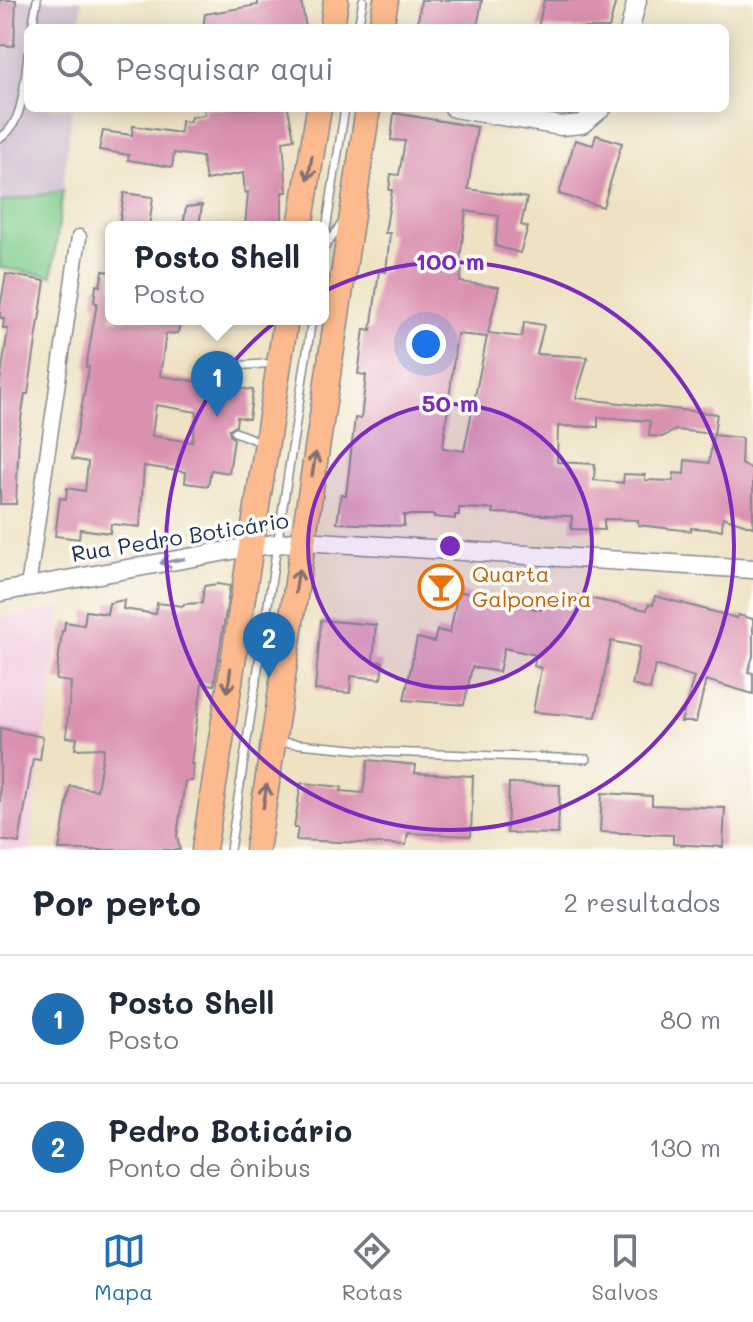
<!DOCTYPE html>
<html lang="pt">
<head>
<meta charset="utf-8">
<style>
  :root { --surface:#fff; --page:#f6f6f7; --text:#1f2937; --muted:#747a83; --line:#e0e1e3; --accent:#1f6fb2 }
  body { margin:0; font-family:Mali,sans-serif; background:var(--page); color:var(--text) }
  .you { position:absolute; left:426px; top:344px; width:28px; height:28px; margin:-20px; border:6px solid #fff; border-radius:50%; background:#1a73e8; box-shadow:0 0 0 12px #1a73e833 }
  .badge { display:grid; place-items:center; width:52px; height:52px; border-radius:50%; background:var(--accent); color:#fff; font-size:26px; font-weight:700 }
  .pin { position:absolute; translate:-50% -66px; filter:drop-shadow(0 2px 4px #0008) }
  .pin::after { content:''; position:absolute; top:42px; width:28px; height:24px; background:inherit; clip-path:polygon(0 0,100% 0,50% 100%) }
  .popup { position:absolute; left:105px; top:221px; width:224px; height:104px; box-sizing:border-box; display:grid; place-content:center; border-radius:12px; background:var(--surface); filter:drop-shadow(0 2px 6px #0005); font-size:26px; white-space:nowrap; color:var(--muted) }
  .popup b { font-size:30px; color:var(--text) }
  .popup::after { content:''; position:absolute; left:50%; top:100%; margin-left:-16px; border:16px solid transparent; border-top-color:var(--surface) }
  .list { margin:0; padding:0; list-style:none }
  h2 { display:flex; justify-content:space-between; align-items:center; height:104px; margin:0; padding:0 32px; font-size:34px }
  h2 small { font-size:26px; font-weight:400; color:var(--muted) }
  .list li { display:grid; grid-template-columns:52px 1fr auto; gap:24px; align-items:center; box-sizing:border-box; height:128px; padding:0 32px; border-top:2px solid var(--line) }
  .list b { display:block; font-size:30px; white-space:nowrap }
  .list p { margin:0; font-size:26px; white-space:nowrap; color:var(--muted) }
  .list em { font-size:26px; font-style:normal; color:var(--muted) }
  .icon { flex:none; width:44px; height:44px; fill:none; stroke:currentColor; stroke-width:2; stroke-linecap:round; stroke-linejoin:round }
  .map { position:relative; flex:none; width:753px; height:850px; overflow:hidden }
  .search { position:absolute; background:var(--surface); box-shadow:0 4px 20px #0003; left:24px; right:24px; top:24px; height:88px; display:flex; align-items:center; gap:20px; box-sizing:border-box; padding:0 28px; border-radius:12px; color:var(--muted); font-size:30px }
  .sheet { height:360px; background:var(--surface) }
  nav { display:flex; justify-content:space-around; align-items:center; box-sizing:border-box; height:112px; border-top:2px solid var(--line); background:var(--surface); font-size:22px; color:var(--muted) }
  nav a { display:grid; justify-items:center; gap:4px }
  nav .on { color:var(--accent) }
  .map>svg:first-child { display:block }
</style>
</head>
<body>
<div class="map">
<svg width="753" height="850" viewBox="0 0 753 850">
  <rect width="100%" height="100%" fill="#fdfcf7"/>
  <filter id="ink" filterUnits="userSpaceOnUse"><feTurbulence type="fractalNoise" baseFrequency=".0125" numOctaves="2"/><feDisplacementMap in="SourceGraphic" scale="16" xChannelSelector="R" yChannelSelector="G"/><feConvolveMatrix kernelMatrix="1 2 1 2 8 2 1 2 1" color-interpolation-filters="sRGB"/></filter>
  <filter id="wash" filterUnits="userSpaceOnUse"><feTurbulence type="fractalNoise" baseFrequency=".006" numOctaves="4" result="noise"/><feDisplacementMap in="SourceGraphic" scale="32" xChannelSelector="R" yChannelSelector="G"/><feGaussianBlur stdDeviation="1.8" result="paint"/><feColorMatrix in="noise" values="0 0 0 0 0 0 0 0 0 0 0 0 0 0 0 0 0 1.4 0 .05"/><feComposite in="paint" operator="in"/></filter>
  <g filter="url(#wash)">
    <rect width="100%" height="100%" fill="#eee2c3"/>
    <polygon fill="#f2cfe1" points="62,607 29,850 0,850 0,618"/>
    <polygon fill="#cfbdcf" points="0,0 82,0 80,28 28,28 28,108 72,108 63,191 0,202"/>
    <polygon fill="#7dcb8a" stroke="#4c7d74" stroke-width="2" points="63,191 52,276 0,268 0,202"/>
    <g id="blocks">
      <g fill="#da91b0" fill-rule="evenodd">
        <polygon points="0,0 16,0 14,46 0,45"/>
        <polygon points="258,0 301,0 306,28 203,28 205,14 258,5"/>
        <polygon points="421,0 482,0 477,28 417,28"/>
        <polygon points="544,0 616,0 609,28 538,28"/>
        <polygon points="204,108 288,108 294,139 283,141 287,192 282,192 282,227 245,227 248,192 245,193 243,173 206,180 202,157 174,153 172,167 128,160 129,155 99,150 103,131 132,135 133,126 180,133 181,121 190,122 191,117 205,115"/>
        <path d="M394,113L477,127L468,189L527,198L521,225L528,227L520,253L495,246L499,216L466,211L459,269L462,270L460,282L499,287L488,333L522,337L524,322L544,325L537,354L588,357L576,398L717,414L714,434L676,430L662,437L649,436L650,421L598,417V427L558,426L557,462L595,464L594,480L623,483L624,474L645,475V480L673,481L674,473L684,474L685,460L709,463L713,435L742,438L741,464L753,469V527L723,517L722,530L691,528V531L638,525V520L604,519V530L571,529L572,516L493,513V509L459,508V515H455V519L434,517V515H404V526L337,523L341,494L346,495L355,418L361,419L366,375L358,374L364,329L371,330L379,271L386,272L390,233H385L392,190H389L391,174L399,175L405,141L391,140ZM457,334L487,337L464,451L443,448Z"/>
        <polygon points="596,135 622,143 603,207 559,194 575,140 593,145"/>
        <polygon points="124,193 153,197 149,227 119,227"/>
        <polygon points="202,205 199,227 183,227 186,207"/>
        <path d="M103,271L111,272V319H180L178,333L166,334L160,376L207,383L212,390L221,386L253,390L249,419L237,417L236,426L229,429L230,435L234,439L229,473L211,470L208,486L185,483L186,472L144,466L140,527L111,524L110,533L80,529L79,539L55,536L60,498L66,499L67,488L85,491L88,462L72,459L89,367H86L97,303L94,302L96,285L100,286ZM156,405L197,412L192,442L152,436Z"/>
        <polygon points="6,274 45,281 28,394 25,394 19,432 16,504 0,504 0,382 8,329 3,328 4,318 0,318 0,308"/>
        <polygon points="218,584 230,586 214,685 202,683 191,764 193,764 192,781 185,781 177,836 180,850 59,850 70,786 97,790 104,748 75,749 77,738 66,737 71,682 56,680 62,631 64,631 65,622 84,625 86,611 107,614 109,603 124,600 123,609 156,614 157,603 183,606 184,604 202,603 204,586"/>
        <polygon points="458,591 541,610 542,606 553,608 556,595 571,598 574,595 647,610 649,604 653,605 655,596 737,618 738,615 753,619 753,656 748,672 753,673 753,694 706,680 696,722 681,722 694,677 655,665 650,690 632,685 640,647 611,641 596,717 533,712 541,668 534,666 536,655 504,648 499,672 472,667 464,705 404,700 417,638 434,642 437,630 450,633"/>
        <polygon points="321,620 376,625 373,661 383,662 381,679 351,676 350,693 315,690"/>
        <polygon points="0,728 43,737 40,760 33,759 19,843 0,840"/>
        <polygon points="368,760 416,765 415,773 473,776 471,836 408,833 406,845 296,840 298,828 294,828 301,783 342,787 341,791 363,793"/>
        <polygon points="509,783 560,785 558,834 507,833"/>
        <polygon points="602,793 652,796 652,805 725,808 723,847 673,844 673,835 600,832"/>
      </g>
    </g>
  </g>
  <g filter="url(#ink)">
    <use href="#blocks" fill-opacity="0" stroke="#848890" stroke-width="2"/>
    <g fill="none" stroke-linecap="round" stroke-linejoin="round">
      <g stroke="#848890" stroke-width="10">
        <g id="service">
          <polyline points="32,28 37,0"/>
          <polyline points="358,28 363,0"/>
          <path d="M0,138C25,123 24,80 28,54"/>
          <polyline points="324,248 343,222"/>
          <polyline points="323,249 345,108"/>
          <polyline points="213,384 234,366 276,363"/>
          <polyline points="235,432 263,443"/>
          <polyline points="278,742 385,752 587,759"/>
          <polyline points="230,850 312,319"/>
        </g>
      </g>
      <g stroke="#848890" stroke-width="17">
        <polyline id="minor" points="28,587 79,237"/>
      </g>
      <g stroke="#848890" stroke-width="21">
        <g id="tertiary">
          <polyline points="630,28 637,0"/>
          <polyline points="454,108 561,126 582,124 602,108"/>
          <polyline points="0,592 249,547 303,541 753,569"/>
        </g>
      </g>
      <g stroke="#848890" stroke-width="27">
        <g id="primary">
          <polyline points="332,28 336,0"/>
          <polyline points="381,28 386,0"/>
          <polyline points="300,227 319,108"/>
          <polyline points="204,850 286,319"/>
          <polyline points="257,850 368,108"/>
        </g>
      </g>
      <use href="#service" stroke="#fff" stroke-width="7"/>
      <use href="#minor" stroke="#fff" stroke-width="14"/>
      <use href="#tertiary" stroke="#fff" stroke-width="18"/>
      <use href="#primary" stroke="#fcba8e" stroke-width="24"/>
    </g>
    <defs><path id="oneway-shaft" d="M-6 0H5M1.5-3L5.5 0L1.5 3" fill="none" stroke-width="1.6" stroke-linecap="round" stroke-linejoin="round" transform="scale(2)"/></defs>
    <g stroke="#806e74">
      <use href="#oneway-shaft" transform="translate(310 168) rotate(99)"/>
      <use href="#oneway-shaft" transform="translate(314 464) rotate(-81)"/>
      <use href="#oneway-shaft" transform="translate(297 581) rotate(-82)"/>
      <use href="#oneway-shaft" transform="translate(229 680) rotate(98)"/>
      <use href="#oneway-shaft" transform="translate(265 796) rotate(-81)"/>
    </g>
    <use stroke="#8d97ae" href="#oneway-shaft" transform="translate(172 561) rotate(170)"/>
  </g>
  <circle cx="450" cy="546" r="142" fill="#7b2cbf" fill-opacity=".12"/>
  <g fill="none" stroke="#7b2cbf" stroke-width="4">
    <circle cx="450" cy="546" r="142"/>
    <circle cx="450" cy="546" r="284"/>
  </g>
  <defs>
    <g id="bar-ring" transform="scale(2.3)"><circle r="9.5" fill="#fdfcf7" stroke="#e8710a" stroke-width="1.5"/><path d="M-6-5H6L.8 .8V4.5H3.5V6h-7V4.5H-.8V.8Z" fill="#e8710a"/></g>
  </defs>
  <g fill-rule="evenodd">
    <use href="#bar-ring" x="441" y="587"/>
  </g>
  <g text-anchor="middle" stroke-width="7" stroke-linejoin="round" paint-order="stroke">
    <g font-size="22" fill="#1b2f5e" stroke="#fdfcf7">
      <text transform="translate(180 537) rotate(-9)" y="8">Rua Pedro Boticário</text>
    </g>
    <g font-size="22" fill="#c56008" stroke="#fdfcf7" text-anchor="start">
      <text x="472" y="582">Quarta<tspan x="472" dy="25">Galponeira</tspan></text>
    </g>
  </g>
  <circle cx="450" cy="546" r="12" fill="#7b2cbf" stroke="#fdfcf7" stroke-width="4"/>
  <g font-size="24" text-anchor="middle" font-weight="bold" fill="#7b2cbf" stroke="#fdfcf7" stroke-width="7" stroke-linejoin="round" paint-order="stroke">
    <text x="450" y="270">100 m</text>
    <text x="450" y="412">50 m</text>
  </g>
</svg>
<div class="you"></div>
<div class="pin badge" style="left:217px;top:417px">1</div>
<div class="popup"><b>Posto Shell</b>Posto</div>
<div class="pin badge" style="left:269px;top:678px">2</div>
<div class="search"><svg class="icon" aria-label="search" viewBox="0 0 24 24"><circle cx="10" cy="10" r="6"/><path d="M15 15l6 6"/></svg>Pesquisar aqui</div>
</div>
<section class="sheet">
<h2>Por perto<small>2 resultados</small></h2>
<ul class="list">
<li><span class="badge">1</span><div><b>Posto Shell</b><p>Posto</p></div><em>80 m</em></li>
<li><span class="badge">2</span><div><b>Pedro Boticário</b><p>Ponto de ônibus</p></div><em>130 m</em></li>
</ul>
</section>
<nav>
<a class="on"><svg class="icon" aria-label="map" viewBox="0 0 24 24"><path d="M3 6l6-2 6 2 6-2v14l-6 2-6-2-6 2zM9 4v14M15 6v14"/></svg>Mapa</a>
<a><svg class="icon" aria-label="directions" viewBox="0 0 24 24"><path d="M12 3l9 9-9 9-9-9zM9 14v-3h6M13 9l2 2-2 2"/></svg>Rotas</a>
<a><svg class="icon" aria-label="saved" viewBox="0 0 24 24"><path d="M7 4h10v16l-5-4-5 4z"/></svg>Salvos</a>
</nav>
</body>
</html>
